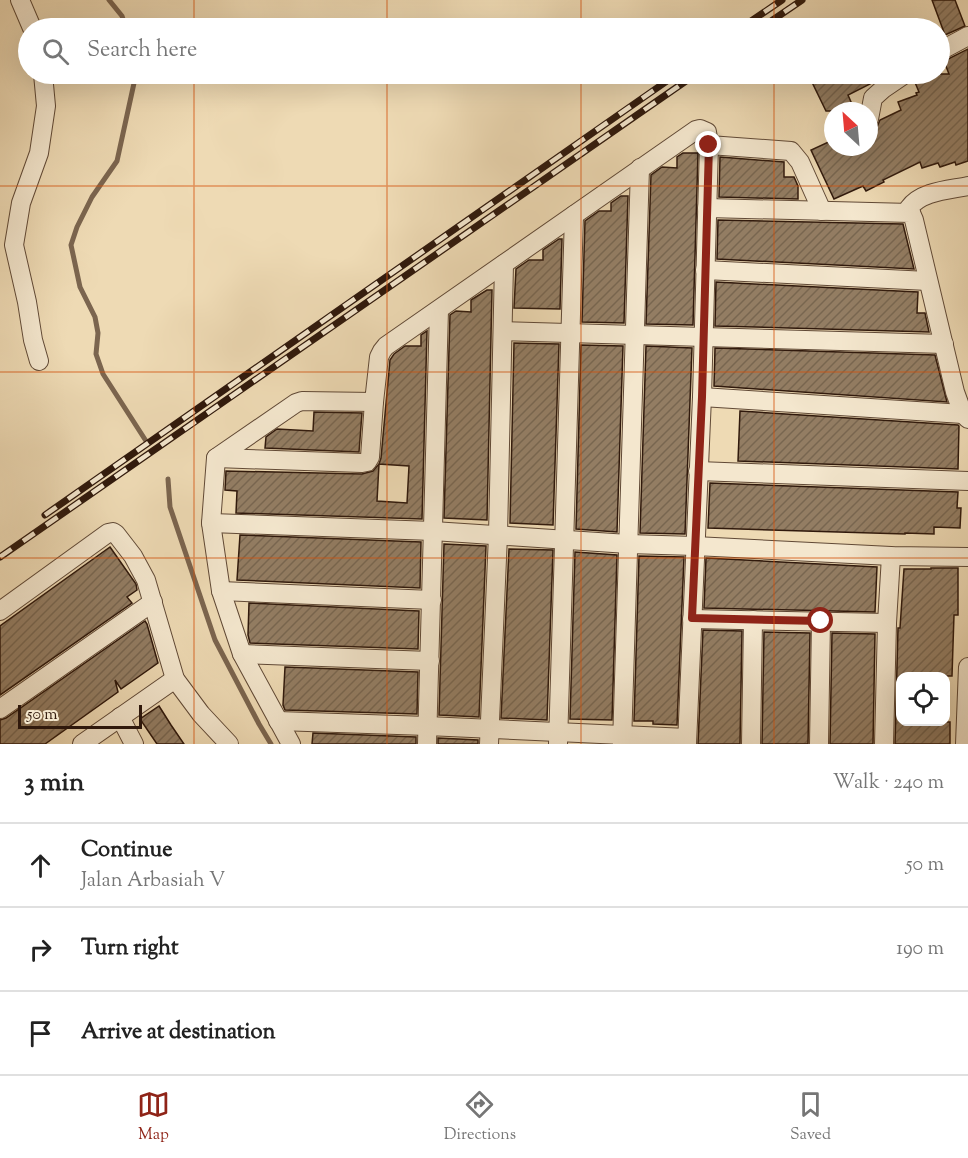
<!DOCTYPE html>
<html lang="en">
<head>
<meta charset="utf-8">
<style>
  :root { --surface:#fff; --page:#f2f2f2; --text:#222; --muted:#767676; --line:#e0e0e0; --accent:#8f2418 }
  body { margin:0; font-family:"Sorts Mill Goudy",serif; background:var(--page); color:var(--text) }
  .controls { position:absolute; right:18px; bottom:18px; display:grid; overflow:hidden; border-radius:12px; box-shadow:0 6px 24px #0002 }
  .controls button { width:54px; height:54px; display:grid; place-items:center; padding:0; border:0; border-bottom:2px solid var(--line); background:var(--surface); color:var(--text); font:30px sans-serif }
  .compass { position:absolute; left:824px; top:102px; width:54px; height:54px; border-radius:50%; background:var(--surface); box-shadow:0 6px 24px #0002; rotate:334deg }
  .scale { position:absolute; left:18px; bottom:15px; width:124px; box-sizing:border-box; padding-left:6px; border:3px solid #30190c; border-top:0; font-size:16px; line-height:21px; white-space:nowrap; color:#30190c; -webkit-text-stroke:4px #f4e7ce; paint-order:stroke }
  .stop { position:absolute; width:18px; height:18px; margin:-14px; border:4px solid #8f2418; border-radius:50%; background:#fff }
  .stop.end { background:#8f2418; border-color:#fff; box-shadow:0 2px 6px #0008 }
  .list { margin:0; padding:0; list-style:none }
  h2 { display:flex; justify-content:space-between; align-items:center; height:78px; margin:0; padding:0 24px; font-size:26px }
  h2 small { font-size:20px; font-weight:400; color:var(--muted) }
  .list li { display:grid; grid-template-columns:39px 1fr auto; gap:18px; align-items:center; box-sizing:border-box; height:84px; padding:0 24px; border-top:2px solid var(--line) }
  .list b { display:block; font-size:22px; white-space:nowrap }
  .list p { margin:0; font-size:20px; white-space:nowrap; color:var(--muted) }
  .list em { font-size:20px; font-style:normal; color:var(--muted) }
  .icon { flex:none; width:33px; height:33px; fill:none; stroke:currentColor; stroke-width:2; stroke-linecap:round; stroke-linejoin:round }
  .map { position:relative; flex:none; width:968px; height:744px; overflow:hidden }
  .search { position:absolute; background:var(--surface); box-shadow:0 6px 24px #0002; left:18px; right:18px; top:18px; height:66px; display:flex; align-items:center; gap:15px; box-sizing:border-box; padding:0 21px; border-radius:33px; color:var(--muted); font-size:22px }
  .sheet { height:330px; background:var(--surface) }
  nav { display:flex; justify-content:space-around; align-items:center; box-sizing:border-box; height:84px; border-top:2px solid var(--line); background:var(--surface); font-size:16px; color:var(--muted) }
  nav a { display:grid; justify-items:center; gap:3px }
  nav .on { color:var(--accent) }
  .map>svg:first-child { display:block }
</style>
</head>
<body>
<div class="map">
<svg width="968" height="744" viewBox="0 0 968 744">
  <defs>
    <pattern id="building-hatch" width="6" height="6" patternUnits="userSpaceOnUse" patternTransform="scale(1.5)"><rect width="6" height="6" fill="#937d63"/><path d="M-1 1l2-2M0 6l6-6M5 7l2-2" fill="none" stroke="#786650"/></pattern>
  </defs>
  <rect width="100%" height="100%" fill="#eedab4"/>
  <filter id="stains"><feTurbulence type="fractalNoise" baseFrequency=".00333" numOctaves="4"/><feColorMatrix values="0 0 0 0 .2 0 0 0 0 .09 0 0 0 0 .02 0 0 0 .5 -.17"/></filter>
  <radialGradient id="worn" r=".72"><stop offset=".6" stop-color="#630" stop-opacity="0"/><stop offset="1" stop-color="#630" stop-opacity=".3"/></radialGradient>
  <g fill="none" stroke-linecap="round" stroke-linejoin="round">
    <g stroke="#7b654f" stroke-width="5">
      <polyline points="109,0 122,16 126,28"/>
      <polyline points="136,74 117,161 92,197 77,227 71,245 80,287 95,317 98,333 96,354 103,374 146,441"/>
      <polyline points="168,479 170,507 215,640 259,724 271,744"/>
    </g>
  </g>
  <g fill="url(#building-hatch)" stroke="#30190c" stroke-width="1.5">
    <polygon points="932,0 955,0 965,26 945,35"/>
    <polygon points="968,49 968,161 956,165 955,162 940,167 938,163 922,168 920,162 883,180 884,182 866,191 863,186 834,199 811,150 833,140 833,147 869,147 869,130 877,127 880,120 901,110 898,102 917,95 916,93 919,92 914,80 916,74 949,74 944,61"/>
    <polygon points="808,74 865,74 870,84 848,95 855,111 826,111"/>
    <polygon points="683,153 698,153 693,325 646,324 651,175 662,167 677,168 677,157"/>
    <polygon points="720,157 784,162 784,177 794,177 798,186 798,199 719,197"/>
    <polygon points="621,196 628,196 624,323 582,322 585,221 599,211 611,211 611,203"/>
    <polygon points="718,220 903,224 914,269 717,259"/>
    <polygon points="559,239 562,239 560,309 514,308 516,269 529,260 543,260 543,250"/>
    <polygon points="716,282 918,292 917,313 925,313 929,332 715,326"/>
    <polygon points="487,290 492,290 487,520 444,518 450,315 456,311 471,312 471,300"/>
    <polygon points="427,331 422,519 236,513 237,491 225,490 226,471 362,474 373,471 379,464 377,501 407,503 409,466 379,464 381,458 390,360 394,354 405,346 421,346 421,335"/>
    <polygon points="514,343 559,344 553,525 510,523"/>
    <polygon points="581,345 623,346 617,532 576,529"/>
    <polygon points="646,346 692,348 685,534 640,533"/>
    <polygon points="715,348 935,355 947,402 714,386"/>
    <polygon points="740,411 958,425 959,426 958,469 738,461"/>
    <polygon points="314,412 362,413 359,452 265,448 266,437 277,429 313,431"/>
    <polygon points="710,483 958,492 957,508 961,508 960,528 934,527 934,534 905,533 905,534 708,528"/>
    <polygon points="240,535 421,542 420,588 237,580"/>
    <polygon points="444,544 486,546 479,717 439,715"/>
    <polygon points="110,547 136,584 137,590 127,597 132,603 0,695 0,626"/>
    <polygon points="509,549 553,550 547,720 501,718"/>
    <polygon points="575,552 617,555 612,720 570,719"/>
    <polygon points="639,556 684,557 677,725 653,724 653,721 634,721"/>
    <polygon points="706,558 877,567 875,612 704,608"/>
    <polygon points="931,568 958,568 958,615 954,615 952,676 900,676 900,722 950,722 950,744 895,744 898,628 900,628 904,569 931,569"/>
    <polygon points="249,603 419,611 418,649 250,643 248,635"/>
    <polygon points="145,621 147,624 158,663 121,689 115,680 118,692 45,744 0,744 0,720 6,718"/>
    <polygon points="703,630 742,631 740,744 698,744"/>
    <polygon points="764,632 810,633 808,744 762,744"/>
    <polygon points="832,633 875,634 873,744 830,744"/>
    <polygon points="285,667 418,672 417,714 285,710 283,705"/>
    <polygon points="159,706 171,725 184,744 157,744 140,719"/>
    <polygon points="313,733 416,737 416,744 312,744"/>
    <polygon points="438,738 478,740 478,744 438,744"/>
  </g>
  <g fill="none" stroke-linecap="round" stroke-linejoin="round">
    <g stroke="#604936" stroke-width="20">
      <g id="street">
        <polyline points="20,0 32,28"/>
        <polyline points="940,51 968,36"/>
        <polyline points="869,119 873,98 883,89 905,74"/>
        <polyline points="709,145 791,151 800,162 822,211"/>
        <polyline points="707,208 911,213 914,220 955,392 963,414 968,419"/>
        <path d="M911,213L909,208C921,191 949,190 968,186"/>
        <polyline points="705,270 928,281"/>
        <polyline points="503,331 944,344"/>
        <polyline points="39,361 33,340 27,302 14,245 21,203 39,153 46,106 43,74"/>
        <polyline points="702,397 963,414"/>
        <polyline points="216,458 362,463 367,462 370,457 374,402"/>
        <polyline points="698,471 968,481"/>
        <polyline points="211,523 433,531 628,544 695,546 891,556 968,557"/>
        <polyline points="221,591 432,600"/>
        <polyline points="0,611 108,533 113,532 116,534 133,556 146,580 175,679 201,714 229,744"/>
        <polyline points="692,619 887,623"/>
        <polyline points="242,654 430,661"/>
        <polyline points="0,709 153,602"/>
        <polyline points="120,717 134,744"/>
        <polyline points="278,721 427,726 687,738"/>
        <polyline points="82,744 175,679"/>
        <polyline points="291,744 242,654 221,591 211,523 216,458 296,403 302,401 374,402 379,357 382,351 386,346 696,130 700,129 707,132 709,145 702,397 687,744"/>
        <polyline points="427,744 439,310"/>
        <polyline points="489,744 498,535 504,264"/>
        <polyline points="558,744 574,215"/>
        <polyline points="622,744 640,168"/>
        <polyline points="751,744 753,620"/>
        <polyline points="819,744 821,621"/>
        <polyline points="884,744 887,623 891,556"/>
        <polyline points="965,744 968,667"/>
      </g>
    </g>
    <use href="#street" stroke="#f4e7ce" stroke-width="18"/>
    <g stroke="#30190c" stroke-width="7">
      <g id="rail">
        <polyline points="741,28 782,0"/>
        <polyline points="761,28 802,0"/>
        <polyline points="45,515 677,74"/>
        <polyline points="0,557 696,74"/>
      </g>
    </g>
    <use href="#rail" stroke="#f4e7ce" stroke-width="4.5" stroke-dasharray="14" stroke-linecap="butt"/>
  </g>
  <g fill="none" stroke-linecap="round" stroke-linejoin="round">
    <polyline stroke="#8f2418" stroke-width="8" points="709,145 702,397 692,618 821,621"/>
  </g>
  <path fill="none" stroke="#d6530c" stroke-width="1.5" stroke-opacity="0.55" d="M194,0V28M387,0V28M581,0V28M774,0V28M194,74V744M387,74V744M581,74V744M774,74V744M0,186H968M0,372H968M0,558H968"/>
  <rect width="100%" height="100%" filter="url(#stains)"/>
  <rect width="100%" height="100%" fill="url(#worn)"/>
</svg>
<div class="controls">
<button><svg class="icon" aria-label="locate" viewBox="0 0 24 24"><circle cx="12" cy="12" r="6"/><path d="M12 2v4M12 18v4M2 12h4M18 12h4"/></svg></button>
</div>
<svg class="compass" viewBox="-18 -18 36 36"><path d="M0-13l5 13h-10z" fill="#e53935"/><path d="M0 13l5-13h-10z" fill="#767676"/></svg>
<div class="scale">50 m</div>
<div class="stop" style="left:821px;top:621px"></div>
<div class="stop end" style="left:709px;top:145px"></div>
<div class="search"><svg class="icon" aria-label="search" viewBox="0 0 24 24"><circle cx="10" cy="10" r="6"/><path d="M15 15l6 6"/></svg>Search here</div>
</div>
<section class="sheet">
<h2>3 min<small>Walk · 240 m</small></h2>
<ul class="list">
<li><svg class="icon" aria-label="ahead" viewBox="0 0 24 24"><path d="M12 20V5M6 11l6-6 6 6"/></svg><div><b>Continue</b><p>Jalan Arbasiah V</p></div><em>50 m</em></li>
<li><svg class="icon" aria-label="right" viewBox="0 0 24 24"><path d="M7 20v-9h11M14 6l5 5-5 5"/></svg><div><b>Turn right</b></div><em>190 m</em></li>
<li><svg class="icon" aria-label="arrive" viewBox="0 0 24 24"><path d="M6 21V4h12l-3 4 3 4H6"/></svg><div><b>Arrive at destination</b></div></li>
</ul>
</section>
<nav>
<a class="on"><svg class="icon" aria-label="map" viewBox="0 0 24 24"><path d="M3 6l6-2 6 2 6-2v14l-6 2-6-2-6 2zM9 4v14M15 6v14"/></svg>Map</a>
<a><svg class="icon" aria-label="directions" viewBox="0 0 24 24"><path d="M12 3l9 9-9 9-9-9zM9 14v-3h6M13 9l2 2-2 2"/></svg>Directions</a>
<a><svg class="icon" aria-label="saved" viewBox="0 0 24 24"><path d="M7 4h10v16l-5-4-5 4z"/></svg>Saved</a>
</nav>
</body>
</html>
